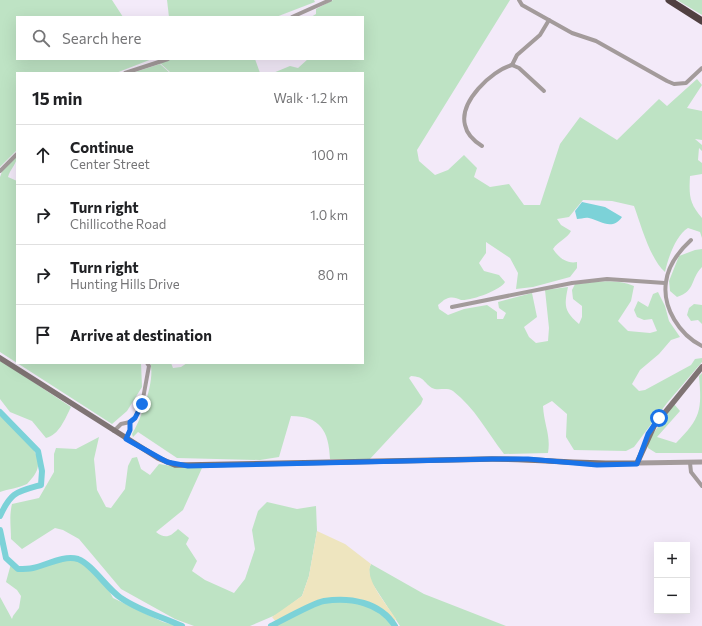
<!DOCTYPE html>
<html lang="en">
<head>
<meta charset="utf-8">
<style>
  :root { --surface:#fff; --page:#f6f6f6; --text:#202124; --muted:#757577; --line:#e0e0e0 }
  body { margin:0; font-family:Commissioner,sans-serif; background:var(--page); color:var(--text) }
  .controls { position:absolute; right:12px; bottom:12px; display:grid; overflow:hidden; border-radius:0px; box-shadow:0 4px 16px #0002 }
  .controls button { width:36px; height:36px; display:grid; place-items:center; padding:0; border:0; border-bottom:1px solid var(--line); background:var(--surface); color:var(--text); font:20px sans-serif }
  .stop { position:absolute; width:12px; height:12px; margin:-9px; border:3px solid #1a73e8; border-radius:50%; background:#fff }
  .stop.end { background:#1a73e8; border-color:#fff; box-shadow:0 1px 4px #0008 }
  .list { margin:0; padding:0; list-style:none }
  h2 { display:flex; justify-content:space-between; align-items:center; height:52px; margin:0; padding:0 16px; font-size:17px }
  h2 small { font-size:13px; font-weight:400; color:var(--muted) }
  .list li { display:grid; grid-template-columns:26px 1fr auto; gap:12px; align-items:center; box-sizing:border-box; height:60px; padding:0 16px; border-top:1px solid var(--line) }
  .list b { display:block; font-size:15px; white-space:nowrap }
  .list p { margin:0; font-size:13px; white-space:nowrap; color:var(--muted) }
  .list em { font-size:13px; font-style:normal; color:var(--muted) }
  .icon { flex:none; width:22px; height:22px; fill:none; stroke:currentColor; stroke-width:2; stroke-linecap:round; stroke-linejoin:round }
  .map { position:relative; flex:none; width:702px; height:626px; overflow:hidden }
  .search { position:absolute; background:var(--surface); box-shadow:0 4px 16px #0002; left:16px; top:16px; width:348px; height:44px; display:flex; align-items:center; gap:10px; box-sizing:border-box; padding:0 14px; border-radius:0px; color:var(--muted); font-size:15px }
  .panel { position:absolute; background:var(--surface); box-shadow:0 4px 16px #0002; left:16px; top:72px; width:348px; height:292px; border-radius:0px }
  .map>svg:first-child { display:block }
</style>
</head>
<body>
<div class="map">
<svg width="702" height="626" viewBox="0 0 702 626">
  <rect width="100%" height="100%" fill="#f3eaf9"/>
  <g fill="#bee3c4">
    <polygon points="0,0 112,0 123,17 17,17 17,59 152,59 116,73 17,73 17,150 0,167"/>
    <polygon points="167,0 314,0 315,2 276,17 169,17"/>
    <path d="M333,0H510L417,150L419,161L435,175L448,170L464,155L477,168L474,177L490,187L509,184L524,205H540L560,144L580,117L617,140L659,99L667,106L697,79L702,85L687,108L702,111V140L695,139L702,145V151L699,148L698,160L702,163V174L690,176C689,195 689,203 702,218V238L700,232L688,228C676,235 668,258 665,272C650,259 641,225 634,206L612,201L583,200L569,217L557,219L561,225L571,231C567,239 558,241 553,249C559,258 567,264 577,262V268L570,277L533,287L516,289L518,273L510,258L486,242V253L479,263L484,271L499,275L505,282C501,290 471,301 461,300C456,298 452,296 446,299C443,300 441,303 438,305L439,309L448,315L464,309L487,305L497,312V319H503L506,313L499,308L498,302L532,293L537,317L524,327L529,337L536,343L548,341L549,328L545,290L568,287C564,306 564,311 579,324L582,317V306L573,299L572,290L575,284C594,282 616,278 634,286L631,301L618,321L628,331L650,333L657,331L652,319L644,320L637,317L634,310L638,301L648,307L653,294L658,292L665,306L669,321L680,337L671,340L659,354L640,370L632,384L639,391L645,390L691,365L695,359L702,358V362L667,403L634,447L626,451L574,450L566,437L567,414L552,401L543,406C544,425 551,435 548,453L504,454C487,432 475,408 453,391C447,387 437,391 432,388C422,381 425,377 411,376L409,378L423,399L421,404L369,460L330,459C329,431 320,416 291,416L279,457L260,460L177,458L138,432L133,437L132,434C141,420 156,378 150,363H171L173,368L181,367L187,363H363V73H273L290,66L298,68L308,59H363V17H311L316,14V9Z"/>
    <polygon points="677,0 702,0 702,15"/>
    <polygon points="173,59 255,59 260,73 171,73 160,63"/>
    <polygon points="160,64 170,73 132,73"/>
    <path d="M17,156C17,164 10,169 8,177L17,181V363H141L142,387L127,411L112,424L0,352V177L3,169Z"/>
    <path d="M702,249V267C690,279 696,291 677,297L670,291L669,281L679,256L695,250Z"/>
    <polygon points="694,304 702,305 702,324 698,320 691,321 687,315 689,308"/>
    <path d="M0,360L71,407C65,419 59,435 46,438L32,421L10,412L0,399Z"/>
    <path d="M702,373V453H656L648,448V441L674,404L680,411L657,437L676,443C701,418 702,410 699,376Z"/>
    <path d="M0,416C14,429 52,455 33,477C31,479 29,482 27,484C19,488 8,489 0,492Z"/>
    <path d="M99,437L94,459L97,490L106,507L111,508L125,489L128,466L132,458L137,457L141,469L150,475L159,464L184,468H202L183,510L156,532C165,539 170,537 178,529L189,538L186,544L197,561L192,571L205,580L234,593L245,579L255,549L252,530L258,511L267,502L297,509L316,506L317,531L309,576L302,596L278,614L250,626H194L175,619L121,589L79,539L63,530L55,528L22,549L11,539C11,526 9,517 12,504L39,498L54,472V454L56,448L76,449Z"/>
    <path d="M78,559C93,570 105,581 113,598L163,622L178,626H0V597L12,619L13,616L19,608L21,596L17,590L6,582L12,560L18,569L33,568L58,560Z"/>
    <polygon points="371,564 424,594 506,626 400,626 370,580 369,569"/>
    <polygon points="358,601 373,606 395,626 271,626 323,602"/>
  </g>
  <path fill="#eee5bf" d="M317,531L345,544L371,564C363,578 388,606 396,619L393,624L373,606L358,601L323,602L277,623L272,617L302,596L309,576Z"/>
  <path fill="#7cd2d8" d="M582,202L605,207L622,217C612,231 601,221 589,218C585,217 581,219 577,219L575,211Z"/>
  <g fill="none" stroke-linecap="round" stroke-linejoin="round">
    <g stroke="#7cd2d8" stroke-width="6">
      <path d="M0,412L38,451L42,471L41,485C16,492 11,492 0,516"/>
      <path d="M0,530L6,558L18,569C23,569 28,569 33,568C47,565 63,555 78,559C92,564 108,590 121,598C140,611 162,617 182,626"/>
      <path d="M271,626C283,620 313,603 324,601C350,597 380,602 395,626"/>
    </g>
    <g stroke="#a39b9b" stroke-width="4">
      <polyline points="519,0 522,5 572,33 596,41 667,81 674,84 686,83 702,68"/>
      <polyline points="292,17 330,0"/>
      <polyline points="512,65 517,55 540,35 549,20"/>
      <polyline points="512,65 519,68 544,91"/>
      <polyline points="125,73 168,59"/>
      <path d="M482,146C474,141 467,135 465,125C459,102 491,71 512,65"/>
      <polyline points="0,171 17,154"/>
      <path d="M691,240C679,251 668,266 666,282C662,308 680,335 702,346"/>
      <polyline points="452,307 572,283 607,279 665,283"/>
      <polyline points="114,431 121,424 130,422 135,418 142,404 149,366 147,363"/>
      <polyline points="126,439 130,430 130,422"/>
      <polyline points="690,463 691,472 702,486"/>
    </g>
    <polyline stroke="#a39b9b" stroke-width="5" points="637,463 702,462"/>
    <path stroke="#7f7474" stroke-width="5.5" d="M0,358L158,458L175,465H188L492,459C541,459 588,465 637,463L654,426L702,367"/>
    <polyline stroke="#504041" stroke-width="7" points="669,0 702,21"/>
  </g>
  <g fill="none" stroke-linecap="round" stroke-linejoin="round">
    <polyline stroke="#1a73e8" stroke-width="5" points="142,404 135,418 130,422 130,430 126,439 167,462 188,466 492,459 528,459 597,465 637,464 648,434 659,418"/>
  </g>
</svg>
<div class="controls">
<button>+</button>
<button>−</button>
</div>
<div class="stop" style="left:659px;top:418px"></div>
<div class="stop end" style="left:142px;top:404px"></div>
<div class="search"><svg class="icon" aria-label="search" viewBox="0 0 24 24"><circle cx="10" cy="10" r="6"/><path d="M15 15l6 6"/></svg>Search here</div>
<section class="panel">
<h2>15 min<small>Walk · 1.2 km</small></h2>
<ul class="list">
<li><svg class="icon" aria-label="ahead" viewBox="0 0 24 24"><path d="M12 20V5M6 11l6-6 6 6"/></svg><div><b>Continue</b><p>Center Street</p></div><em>100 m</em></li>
<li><svg class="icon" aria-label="right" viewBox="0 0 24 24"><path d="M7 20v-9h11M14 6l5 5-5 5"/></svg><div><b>Turn right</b><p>Chillicothe Road</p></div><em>1.0 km</em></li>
<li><svg class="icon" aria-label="right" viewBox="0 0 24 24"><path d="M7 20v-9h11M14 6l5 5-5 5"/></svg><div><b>Turn right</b><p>Hunting Hills Drive</p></div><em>80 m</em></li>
<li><svg class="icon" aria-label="arrive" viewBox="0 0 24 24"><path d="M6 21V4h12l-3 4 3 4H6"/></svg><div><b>Arrive at destination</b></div></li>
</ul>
</section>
</div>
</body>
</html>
